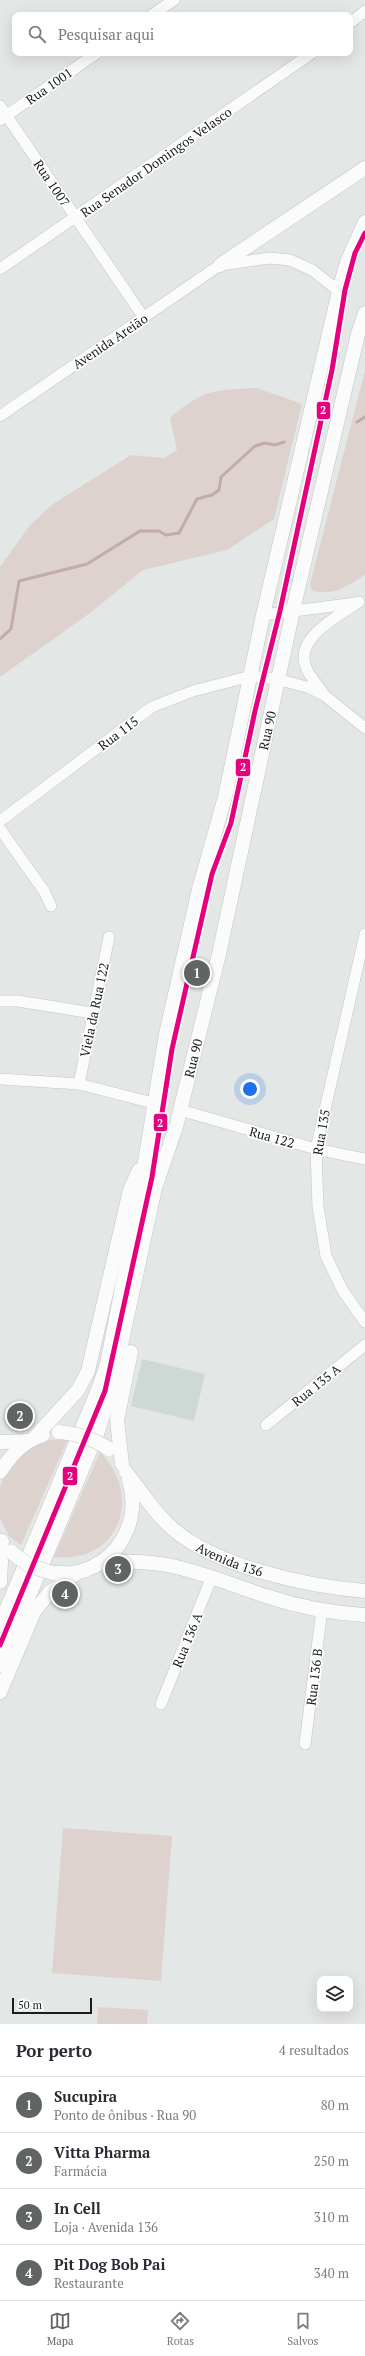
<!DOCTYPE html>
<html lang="pt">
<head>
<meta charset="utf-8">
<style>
  :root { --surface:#fff; --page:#f7f7f7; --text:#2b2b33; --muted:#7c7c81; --line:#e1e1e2; --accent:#606462 }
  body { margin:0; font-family:"PT Serif",serif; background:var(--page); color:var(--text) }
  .controls { position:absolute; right:12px; bottom:12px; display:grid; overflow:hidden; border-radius:8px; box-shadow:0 4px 16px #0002 }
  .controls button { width:36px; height:36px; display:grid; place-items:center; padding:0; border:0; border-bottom:1px solid var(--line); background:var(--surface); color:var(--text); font:20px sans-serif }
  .scale { position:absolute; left:12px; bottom:10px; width:80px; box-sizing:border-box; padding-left:4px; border:2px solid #1a1d1c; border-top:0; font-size:11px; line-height:14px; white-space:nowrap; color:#1a1d1c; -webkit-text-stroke:3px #fff; paint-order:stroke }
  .you { position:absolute; left:250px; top:1089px; width:14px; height:14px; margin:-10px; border:3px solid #fff; border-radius:50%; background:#1a73e8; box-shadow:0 0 0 6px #1a73e833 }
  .badge { display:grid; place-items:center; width:26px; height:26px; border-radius:50%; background:var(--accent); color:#fff; font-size:13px; font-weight:700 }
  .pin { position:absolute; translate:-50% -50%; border:2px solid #fff; box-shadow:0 1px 4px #0006 }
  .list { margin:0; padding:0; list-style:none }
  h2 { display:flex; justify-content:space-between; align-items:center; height:52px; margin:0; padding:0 16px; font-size:17px }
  h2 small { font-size:13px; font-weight:400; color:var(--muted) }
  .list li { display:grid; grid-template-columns:26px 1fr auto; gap:12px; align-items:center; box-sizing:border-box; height:56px; padding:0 16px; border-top:1px solid var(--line) }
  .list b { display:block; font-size:15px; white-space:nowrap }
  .list p { margin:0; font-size:13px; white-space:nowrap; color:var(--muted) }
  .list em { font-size:13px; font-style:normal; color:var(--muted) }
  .icon { flex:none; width:22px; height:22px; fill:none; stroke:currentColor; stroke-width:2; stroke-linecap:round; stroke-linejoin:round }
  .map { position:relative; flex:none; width:365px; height:2024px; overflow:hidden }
  .search { position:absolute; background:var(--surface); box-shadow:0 4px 16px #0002; left:12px; right:12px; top:12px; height:44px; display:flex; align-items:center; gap:10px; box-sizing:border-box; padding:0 14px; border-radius:8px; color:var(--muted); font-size:15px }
  .sheet { height:276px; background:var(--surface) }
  nav { display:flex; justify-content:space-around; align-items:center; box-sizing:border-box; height:56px; border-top:1px solid var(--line); background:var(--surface); font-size:11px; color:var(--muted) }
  nav a { display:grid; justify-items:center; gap:2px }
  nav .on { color:var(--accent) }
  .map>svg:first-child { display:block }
</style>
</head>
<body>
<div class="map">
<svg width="365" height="2024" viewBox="0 0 365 2024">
  <rect width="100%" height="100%" fill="#e3e7e5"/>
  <polygon fill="#ced8d5" points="142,1359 205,1374 194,1421 131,1406"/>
  <g fill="#ddd2ce">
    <path d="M365,371V575C348,586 333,596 312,591L310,584Z"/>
    <path d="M257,388L302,404L274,519L227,550L143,570L90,613L0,677V567L30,525L53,504L131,455L164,458L177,450L170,418C203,389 215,390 257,388Z"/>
    <polygon points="68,1439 21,1545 9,1536 0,1518 0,1488 6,1471 29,1448 48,1440"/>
    <path d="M100,1452C144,1496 119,1564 54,1557Z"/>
    <polygon points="63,1828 172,1836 161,1981 52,1973"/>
    <polygon points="98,2007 148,2010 147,2024 97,2024"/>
  </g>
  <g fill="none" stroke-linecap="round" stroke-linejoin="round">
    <g stroke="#c2aca7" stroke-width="3">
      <polyline points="357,422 365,417"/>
      <polyline points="0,639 11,629 19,581 87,564 140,531 159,531 166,535 179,533 197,499 212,495 219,490 221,477 255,446 265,443 275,445 284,442"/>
    </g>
    <g stroke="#c2c5c4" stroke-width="12">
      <g id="minor">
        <polyline points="152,15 174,0"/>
        <polyline points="350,23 365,11"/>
        <polyline points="0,106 144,318"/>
        <polyline points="0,120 97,53"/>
        <polyline points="0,269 312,53"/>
        <polyline points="0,416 220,265 270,258 290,260 312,270 339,291"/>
        <polyline points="263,615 356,603"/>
        <path d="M323,693C317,684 307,674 305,664C297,636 340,615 359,602"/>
        <polyline points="0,821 152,707 193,691 251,676 277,679 310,688 324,695 365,728"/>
        <polyline points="0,829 44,891 51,906"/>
        <polyline points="365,934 316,1149 318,1207 326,1256 343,1291 365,1322"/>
        <polyline points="0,1001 18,1001 92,1013"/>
        <polyline points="0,1079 79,1084 153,1103"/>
        <polyline points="79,1084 109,937"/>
        <polyline points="180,1110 316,1149 365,1159"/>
        <polyline points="266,1425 365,1345"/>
        <polyline points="161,1704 212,1576"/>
        <polyline points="305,1744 322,1609"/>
      </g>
    </g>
    <g stroke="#c2c5c4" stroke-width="15">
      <g id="major">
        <polyline points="220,265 365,168"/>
        <polyline points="34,1438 78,1390 88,1371 130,1190 139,1170"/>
        <polyline points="0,1442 27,1441"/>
        <polyline points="122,1464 117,1420 131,1352"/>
        <path d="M0,1472C11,1455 23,1441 43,1435"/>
        <path id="s1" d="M126,1472C141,1491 154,1513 173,1529C217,1567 307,1586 365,1591"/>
        <path d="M97,1564C166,1554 206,1577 269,1597C299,1607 333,1613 365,1615"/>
        <path d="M53,1573C61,1573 71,1574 78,1572C120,1562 141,1519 129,1480"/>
        <polyline points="0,1582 2,1541"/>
        <polyline points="0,1625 98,1390 107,1364 136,1217 166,1034 199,889 225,797 263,615 339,291 347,262 365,222"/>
        <path id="s2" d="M0,1665L97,1434L111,1391L155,1188L176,1127L219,954L293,610L358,334L365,313"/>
        <polyline points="0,1692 34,1612 49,1593 78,1572"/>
      </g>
    </g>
    <use href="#minor" stroke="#fbfbfb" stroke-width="11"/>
    <use href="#major" stroke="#fbfbfb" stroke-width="14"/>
    <g stroke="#c2c5c4" stroke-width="15" stroke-linecap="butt">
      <g id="major-bridge">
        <path d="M59,1432C78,1434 92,1438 109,1449"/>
        <polyline points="11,1552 30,1566 53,1573"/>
      </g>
    </g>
    <use href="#major-bridge" stroke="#fbfbfb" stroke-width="14"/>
    <g stroke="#fff" stroke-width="8">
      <polyline id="bus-1" points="0,1645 105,1391 152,1177 172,1049 212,874 231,823 255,711 280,611 332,370 345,290 355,253 365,233"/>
    </g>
    <use href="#bus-1" stroke="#e5007d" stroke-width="5"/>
  </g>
  <g text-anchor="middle" stroke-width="3.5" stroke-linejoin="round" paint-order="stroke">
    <g font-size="13" fill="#1a1d1c" stroke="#fff">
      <text transform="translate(49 86) rotate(-35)" y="5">Rua 1001</text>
      <text transform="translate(156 162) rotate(-35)" y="5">Rua Senador Domingos Velasco</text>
      <text transform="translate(52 183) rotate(56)" y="5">Rua 1007</text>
      <text transform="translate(110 341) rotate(-34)" y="5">Avenida Areião</text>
      <text dy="5" stroke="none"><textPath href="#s2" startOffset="975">Rua 90</textPath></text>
      <text transform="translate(118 733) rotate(-37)" y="5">Rua 115</text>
      <text transform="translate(94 1010) rotate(-78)" y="5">Viela da Rua 122</text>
      <text dy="5" stroke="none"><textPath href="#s2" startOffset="639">Rua 90</textPath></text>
      <text transform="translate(321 1132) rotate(-80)" y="5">Rua 135</text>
      <text transform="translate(272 1137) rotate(16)" y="5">Rua 122</text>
      <text transform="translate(316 1385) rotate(-39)" y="5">Rua 135 A</text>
      <text dy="5" stroke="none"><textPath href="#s1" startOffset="139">Avenida 136</textPath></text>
      <text transform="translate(187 1640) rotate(-68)" y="5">Rua 136 A</text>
      <text transform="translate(314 1677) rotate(-83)" y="5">Rua 136 B</text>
    </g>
  </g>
  <g stroke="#fff" stroke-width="1.5">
    <rect x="316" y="401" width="15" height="19" rx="4" fill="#e5007d"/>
    <rect x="235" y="758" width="16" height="19" rx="4" fill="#e5007d"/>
    <rect x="153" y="1113" width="15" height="19" rx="4" fill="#e5007d"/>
    <rect x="62" y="1466" width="16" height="20" rx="4" fill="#e5007d"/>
  </g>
  <g font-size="11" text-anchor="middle" font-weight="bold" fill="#fff">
    <text x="323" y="414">2</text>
    <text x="243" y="771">2</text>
    <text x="160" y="1127">2</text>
    <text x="70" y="1480">2</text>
  </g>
</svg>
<div class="controls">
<button><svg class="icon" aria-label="layers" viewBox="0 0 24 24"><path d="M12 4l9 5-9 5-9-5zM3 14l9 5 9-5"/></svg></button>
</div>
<div class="scale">50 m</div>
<div class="you"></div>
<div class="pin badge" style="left:197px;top:973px">1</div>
<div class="pin badge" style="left:20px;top:1416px">2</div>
<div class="pin badge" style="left:118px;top:1569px">3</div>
<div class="pin badge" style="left:65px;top:1594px">4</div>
<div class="search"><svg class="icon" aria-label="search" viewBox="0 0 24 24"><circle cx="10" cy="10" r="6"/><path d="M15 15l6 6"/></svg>Pesquisar aqui</div>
</div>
<section class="sheet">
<h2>Por perto<small>4 resultados</small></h2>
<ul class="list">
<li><span class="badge">1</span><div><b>Sucupira</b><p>Ponto de ônibus · Rua 90</p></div><em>80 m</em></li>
<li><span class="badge">2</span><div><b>Vitta Pharma</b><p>Farmácia</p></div><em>250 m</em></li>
<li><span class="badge">3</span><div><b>In Cell</b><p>Loja · Avenida 136</p></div><em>310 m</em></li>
<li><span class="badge">4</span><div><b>Pit Dog Bob Pai</b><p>Restaurante</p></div><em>340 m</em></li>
</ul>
</section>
<nav>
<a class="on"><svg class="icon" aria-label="map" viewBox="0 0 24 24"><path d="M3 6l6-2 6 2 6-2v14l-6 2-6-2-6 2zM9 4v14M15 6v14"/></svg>Mapa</a>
<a><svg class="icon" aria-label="directions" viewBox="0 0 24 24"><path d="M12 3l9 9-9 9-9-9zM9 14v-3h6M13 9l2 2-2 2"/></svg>Rotas</a>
<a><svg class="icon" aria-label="saved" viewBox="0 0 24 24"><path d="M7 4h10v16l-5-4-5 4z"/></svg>Salvos</a>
</nav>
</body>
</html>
